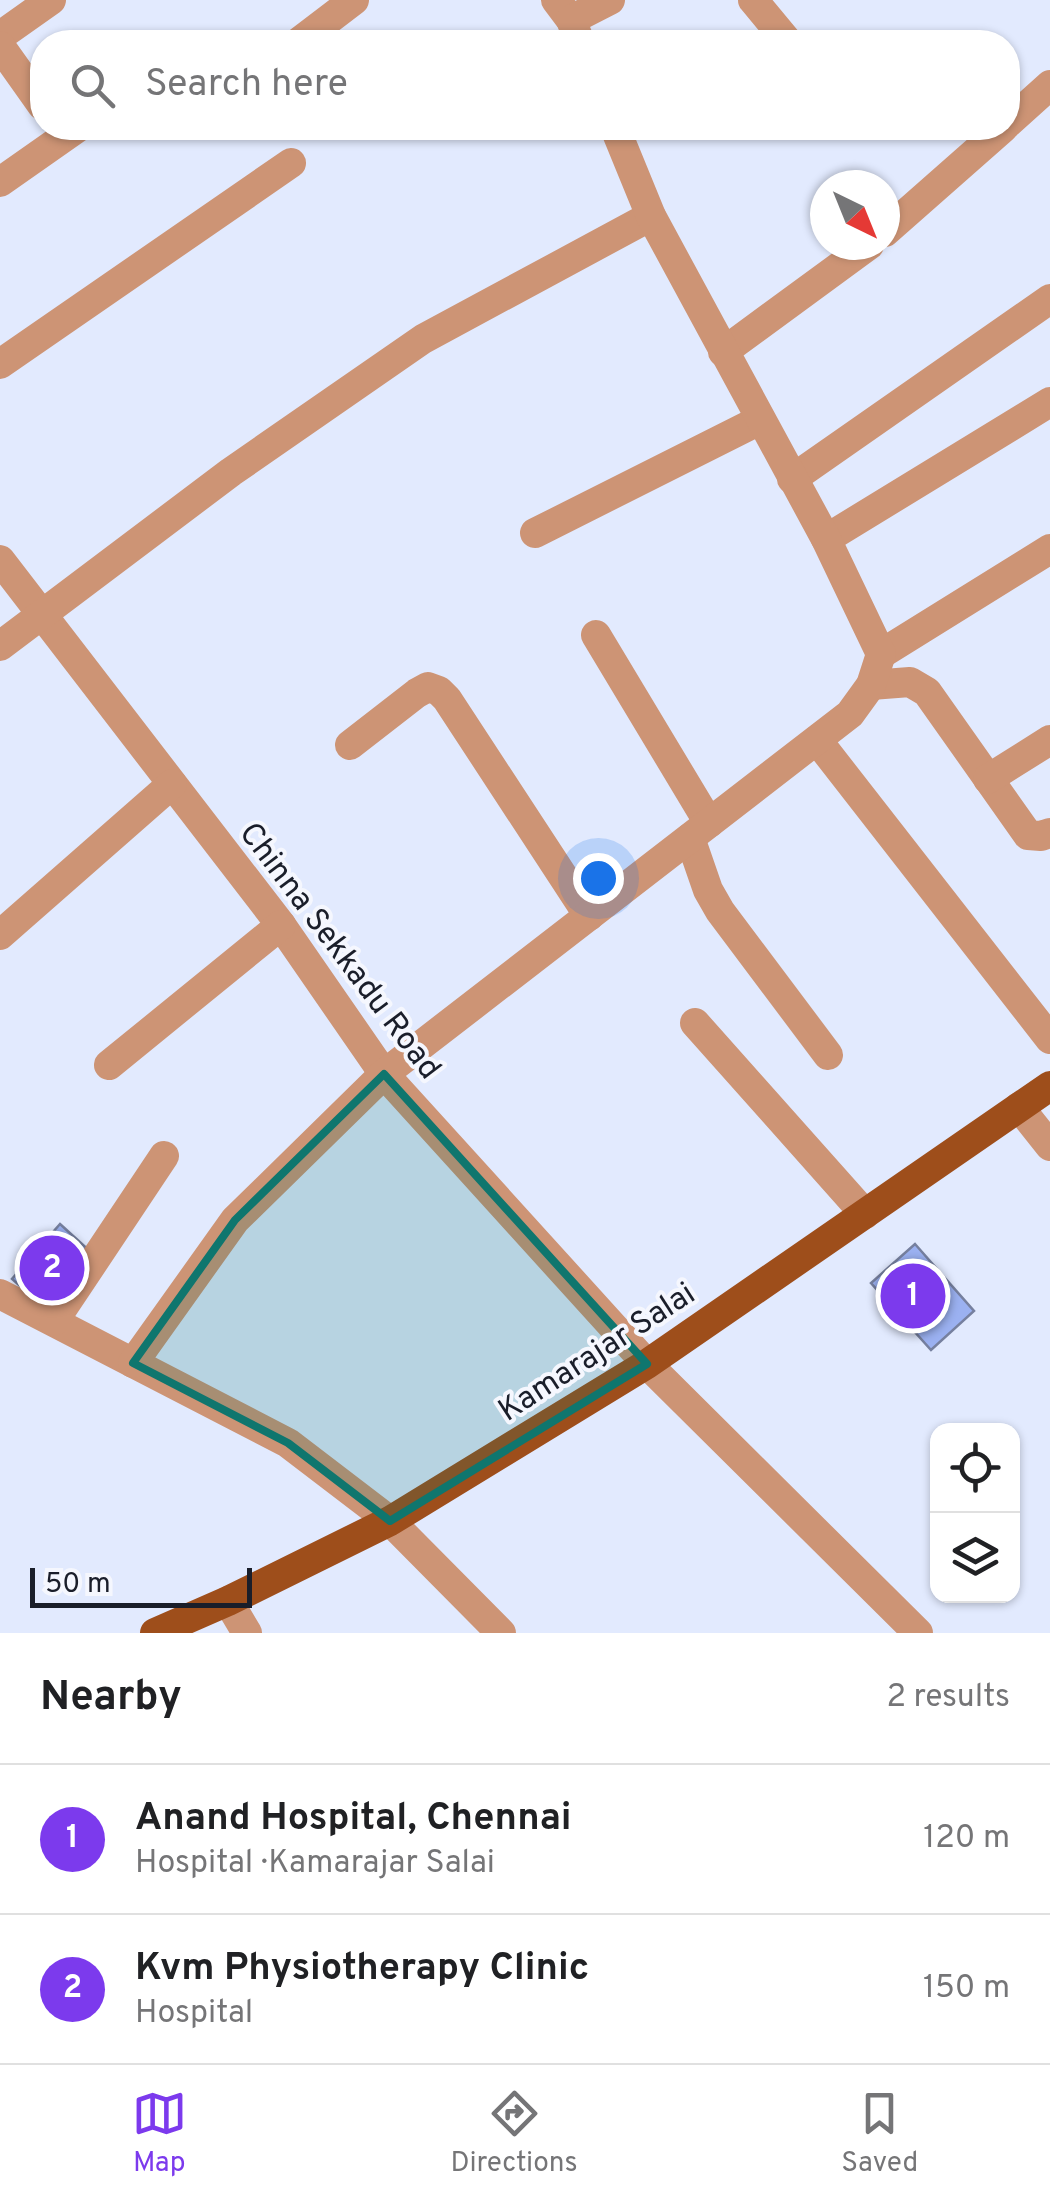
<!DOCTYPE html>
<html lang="en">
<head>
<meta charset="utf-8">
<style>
  :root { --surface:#fff; --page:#f2f2f2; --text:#202124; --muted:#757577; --line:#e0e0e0; --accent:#7c3aed }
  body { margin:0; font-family:Overpass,sans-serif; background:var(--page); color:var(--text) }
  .controls { position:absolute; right:30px; bottom:30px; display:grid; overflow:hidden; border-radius:20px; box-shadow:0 2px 8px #0004 }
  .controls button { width:90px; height:90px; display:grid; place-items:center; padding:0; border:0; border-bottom:2px solid var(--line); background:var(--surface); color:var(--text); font:50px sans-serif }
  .compass { position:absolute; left:810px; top:170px; width:90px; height:90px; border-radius:50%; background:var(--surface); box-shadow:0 2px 8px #0004; rotate:137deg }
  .scale { position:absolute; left:30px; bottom:25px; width:222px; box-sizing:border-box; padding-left:10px; border:5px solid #1a1e2a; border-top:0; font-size:28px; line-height:35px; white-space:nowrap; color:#1a1e2a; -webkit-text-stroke:8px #f5f7fe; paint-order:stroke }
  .you { position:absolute; left:598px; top:878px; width:35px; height:35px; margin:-25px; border:8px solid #fff; border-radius:50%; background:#1a73e8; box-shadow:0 0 0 15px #1a73e833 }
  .badge { display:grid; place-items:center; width:65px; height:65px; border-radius:50%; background:var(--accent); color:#fff; font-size:32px; font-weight:700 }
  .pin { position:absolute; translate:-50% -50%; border:5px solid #fff; box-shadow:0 2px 10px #0006 }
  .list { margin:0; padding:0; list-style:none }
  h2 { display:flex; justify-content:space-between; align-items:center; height:130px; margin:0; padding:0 40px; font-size:42px }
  h2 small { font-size:32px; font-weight:400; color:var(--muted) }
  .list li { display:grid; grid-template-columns:65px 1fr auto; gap:30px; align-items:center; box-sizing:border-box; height:150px; padding:0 40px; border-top:2px solid var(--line) }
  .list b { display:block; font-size:38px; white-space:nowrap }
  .list p { margin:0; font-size:32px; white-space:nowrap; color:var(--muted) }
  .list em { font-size:32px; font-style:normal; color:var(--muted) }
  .icon { flex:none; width:55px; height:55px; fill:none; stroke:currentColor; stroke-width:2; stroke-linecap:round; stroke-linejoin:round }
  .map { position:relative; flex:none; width:1050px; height:1633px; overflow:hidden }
  .search { position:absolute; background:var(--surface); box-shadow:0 2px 8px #0004; left:30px; right:30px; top:30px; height:110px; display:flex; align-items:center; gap:25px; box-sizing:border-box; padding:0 35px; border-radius:40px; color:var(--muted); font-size:38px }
  .sheet { height:430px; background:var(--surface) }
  nav { display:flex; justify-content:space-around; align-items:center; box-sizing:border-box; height:140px; border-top:2px solid var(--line); background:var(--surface); font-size:28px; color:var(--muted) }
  nav a { display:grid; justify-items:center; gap:5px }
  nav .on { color:var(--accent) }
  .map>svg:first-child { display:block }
</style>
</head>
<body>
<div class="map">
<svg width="1050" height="1633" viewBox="0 0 1050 1633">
  <rect width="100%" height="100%" fill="#e2eafe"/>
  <g fill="#9bb1f1" stroke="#76809f" stroke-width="2.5">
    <polygon points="60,1224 92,1253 44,1307 12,1279"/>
    <polygon points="915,1244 974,1311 931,1350 871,1283"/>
  </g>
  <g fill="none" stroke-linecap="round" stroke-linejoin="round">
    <g stroke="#cd9475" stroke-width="30">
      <polyline points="556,0 571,20 580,42"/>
      <polyline points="753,0 788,42"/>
      <polyline points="571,20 610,0"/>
      <polyline points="0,36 51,0"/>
      <polyline points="299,42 354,0"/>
      <polyline points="0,46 42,105"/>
      <polyline points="1008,123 1050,85"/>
      <polyline points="0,182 77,128"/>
      <polyline points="885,232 1003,128"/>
      <polyline points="723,352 869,245"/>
      <polyline points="0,364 291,163"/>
      <polyline points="792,479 1050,299"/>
      <polyline points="535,533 760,420"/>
      <polyline points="826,539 1050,402"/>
      <polyline points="0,560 281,925 384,1074 647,1364 918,1633"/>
      <polyline points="596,635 709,823"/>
      <polyline points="0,646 231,472 423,339 651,216"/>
      <polyline points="881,654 1050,549"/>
      <polyline points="871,685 910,682 927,692 1028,835 1041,836 1050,833"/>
      <polyline points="817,740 1050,1039"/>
      <polyline points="350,745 417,693 428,687 439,691 447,699 589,916"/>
      <polyline points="988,779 1050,740"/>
      <polyline points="690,838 708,890 720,911 828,1055"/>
      <polyline points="0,935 172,784"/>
      <polyline points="695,1023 865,1214"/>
      <polyline points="109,1065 281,925"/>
      <polyline points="1019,1107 1050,1146"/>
      <polyline points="0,1294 288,1443 390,1521 501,1633"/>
      <polyline points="54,1321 164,1156"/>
      <polyline points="133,1363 235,1220 384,1074 850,714 871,685 881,654 826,539 651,216 615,128"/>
      <polyline points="228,1601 247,1633"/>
    </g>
    <polyline stroke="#9e4e1b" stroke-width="30" points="155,1633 228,1601 390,1521 647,1364 1050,1086"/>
  </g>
  <path fill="#0f766e" fill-opacity="0.2" stroke="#0f766e" stroke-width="8" stroke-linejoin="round" d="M384,1074L647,1364L390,1521L288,1443L133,1363L235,1220Z"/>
  <g text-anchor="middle" stroke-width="8" stroke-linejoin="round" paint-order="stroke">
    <g font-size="32" fill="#1a1e2a" stroke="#f5f7fe">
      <text transform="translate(341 950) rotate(53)" y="11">Chinna Sekkadu Road</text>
      <text transform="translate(596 1351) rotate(-33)" y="11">Kamarajar Salai</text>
    </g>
  </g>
</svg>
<div class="controls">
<button><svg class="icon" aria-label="locate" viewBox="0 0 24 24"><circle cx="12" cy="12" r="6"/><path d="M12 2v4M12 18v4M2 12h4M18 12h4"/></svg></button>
<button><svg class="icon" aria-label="layers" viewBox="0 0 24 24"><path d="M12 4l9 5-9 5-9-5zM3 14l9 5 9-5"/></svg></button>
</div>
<svg class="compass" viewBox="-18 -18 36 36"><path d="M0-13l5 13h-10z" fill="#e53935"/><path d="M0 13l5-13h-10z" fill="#757577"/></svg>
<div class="scale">50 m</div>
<div class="you"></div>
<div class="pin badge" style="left:913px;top:1296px">1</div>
<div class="pin badge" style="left:52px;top:1268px">2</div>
<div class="search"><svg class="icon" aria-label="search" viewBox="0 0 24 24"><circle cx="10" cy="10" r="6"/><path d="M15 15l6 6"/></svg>Search here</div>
</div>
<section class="sheet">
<h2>Nearby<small>2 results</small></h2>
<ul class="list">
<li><span class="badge">1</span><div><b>Anand Hospital, Chennai</b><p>Hospital · Kamarajar Salai</p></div><em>120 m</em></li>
<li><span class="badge">2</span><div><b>Kvm Physiotherapy Clinic</b><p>Hospital</p></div><em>150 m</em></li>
</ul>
</section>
<nav>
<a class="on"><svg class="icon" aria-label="map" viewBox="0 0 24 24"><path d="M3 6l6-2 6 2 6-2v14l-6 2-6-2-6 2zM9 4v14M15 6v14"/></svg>Map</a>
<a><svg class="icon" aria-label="directions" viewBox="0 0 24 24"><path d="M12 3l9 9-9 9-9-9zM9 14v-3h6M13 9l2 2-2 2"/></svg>Directions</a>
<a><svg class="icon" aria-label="saved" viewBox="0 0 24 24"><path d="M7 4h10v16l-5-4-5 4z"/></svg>Saved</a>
</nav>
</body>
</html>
